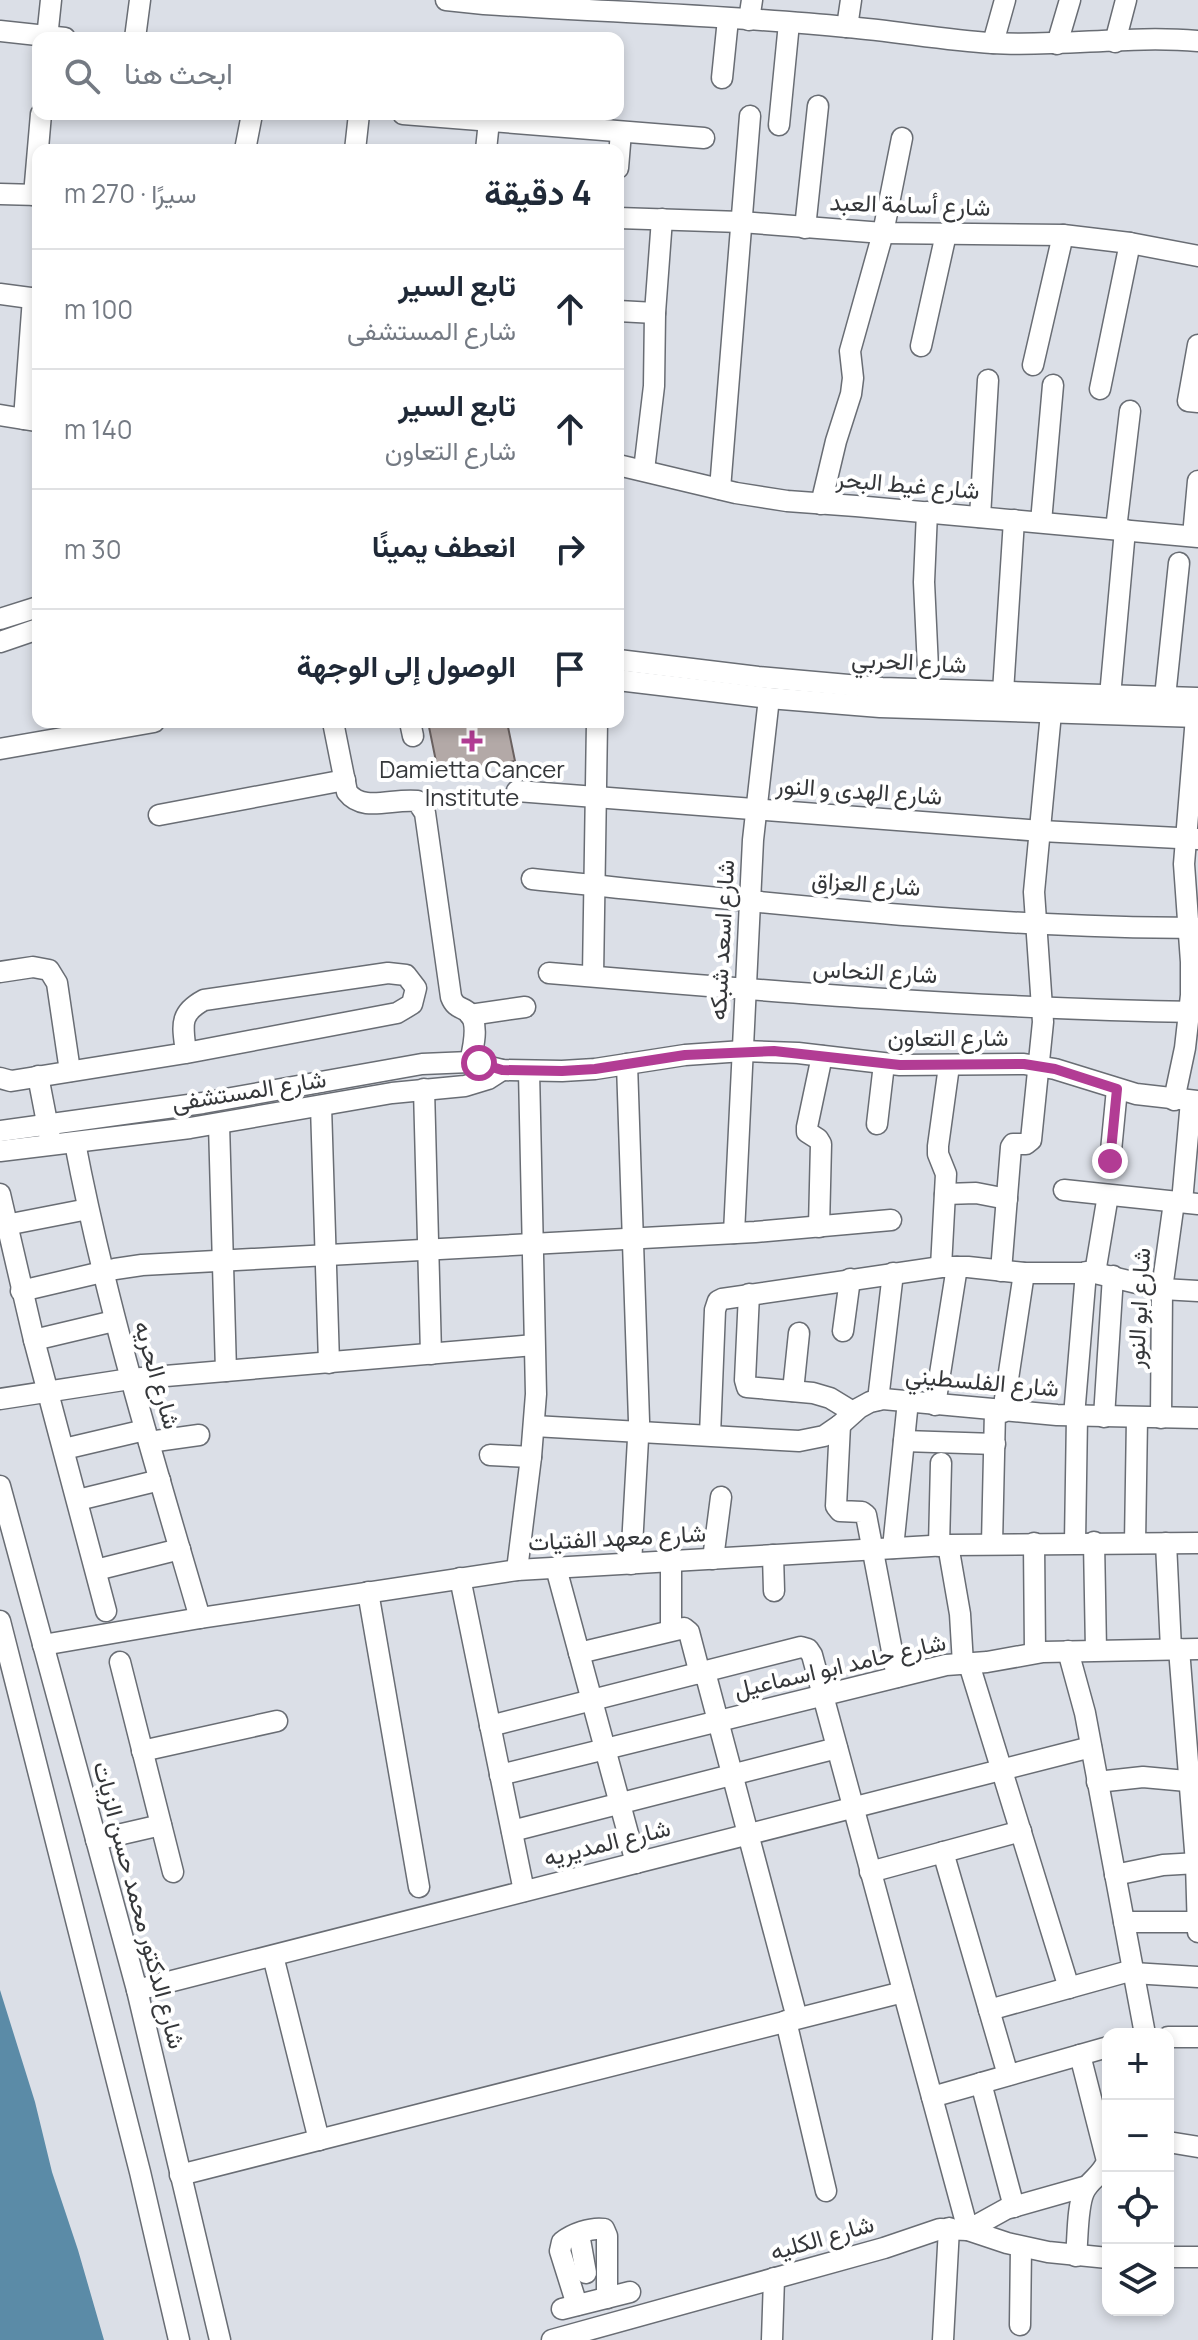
<!DOCTYPE html>
<html lang="ar">
<head>
<meta charset="utf-8">
<style>
  :root { --surface:#fff; --page:#f6f6f7; --text:#1f2937; --muted:#747a83; --line:#e0e1e3 }
  body { margin:0; font-family:Manrope,Vazirmatn,sans-serif; background:var(--page); color:var(--text); direction:rtl }
  .controls { position:absolute; right:24px; bottom:24px; display:grid; overflow:hidden; border-radius:16px; box-shadow:0 4px 12px #0003 }
  .controls button { width:72px; height:72px; display:grid; place-items:center; padding:0; border:0; border-bottom:2px solid var(--line); background:var(--surface); color:var(--text); font:40px sans-serif }
  .stop { position:absolute; width:24px; height:24px; margin:-18px; border:6px solid #b23c94; border-radius:50%; background:#fff }
  .stop.end { background:#b23c94; border-color:#fff; box-shadow:0 2px 8px #0008 }
  .list { margin:0; padding:0; list-style:none }
  h2 { display:flex; justify-content:space-between; align-items:center; height:104px; margin:0; padding:0 32px; font-size:34px }
  h2 small { font-size:26px; font-weight:400; color:var(--muted) }
  .list li { display:grid; grid-template-columns:52px 1fr auto; gap:24px; align-items:center; box-sizing:border-box; height:120px; padding:0 32px; border-top:2px solid var(--line) }
  .list b { display:block; font-size:30px; white-space:nowrap }
  .list p { margin:0; font-size:26px; white-space:nowrap; color:var(--muted) }
  .list em { font-size:26px; font-style:normal; color:var(--muted) }
  .icon { flex:none; width:44px; height:44px; fill:none; stroke:currentColor; stroke-width:2; stroke-linecap:round; stroke-linejoin:round }
  .map { position:relative; flex:none; width:1198px; height:2340px; overflow:hidden; direction:ltr }
  .search { position:absolute; background:var(--surface); box-shadow:0 4px 12px #0003; left:32px; top:32px; width:592px; height:88px; display:flex; align-items:center; gap:20px; box-sizing:border-box; padding:0 28px; border-radius:16px; color:var(--muted); font-size:30px }
  .panel { position:absolute; background:var(--surface); box-shadow:0 4px 12px #0003; left:32px; top:144px; width:592px; height:584px; border-radius:16px; direction:rtl }
  .map>svg:first-child { display:block }
</style>
</head>
<body>
<div class="map">
<svg width="1198" height="2340" viewBox="0 0 1198 2340">
  <rect width="100%" height="100%" fill="#dbdfe7"/>
  <polygon fill="#5b8ba7" points="0,1990 35,2102 52,2172 78,2250 104,2340 0,2340"/>
  <polygon fill="#b3a9a7" stroke="#6a6160" stroke-width="2" points="428,722 507,722 515,761 439,776"/>
  <g fill="none" stroke-linecap="round" stroke-linejoin="round">
    <g stroke="#696d74" stroke-width="23">
      <g id="minor">
        <path d="M446,0L484,4C605,12 726,15 847,27C896,31 943,40 992,43C1061,47 1130,35 1198,41"/>
        <polyline points="749,20 752,0"/>
        <polyline points="847,27 851,0"/>
        <polyline points="0,31 65,38"/>
        <polyline points="47,38 51,0"/>
        <polyline points="135,38 140,0"/>
        <polyline points="1115,42 1126,0"/>
        <polyline points="993,43 1005,0"/>
        <polyline points="1057,44 1070,0"/>
        <polyline points="722,78 728,19"/>
        <polyline points="403,114 704,138"/>
        <polyline points="779,125 789,23"/>
        <polyline points="245,150 252,114"/>
        <polyline points="355,150 359,114"/>
        <polyline points="486,150 489,121"/>
        <polyline points="618,168 621,132"/>
        <polyline points="0,194 38,195"/>
        <polyline points="34,195 41,114"/>
        <polyline points="618,218 741,222 883,233 1063,235 1130,243 1198,256"/>
        <polyline points="805,228 818,106"/>
        <polyline points="0,294 38,299"/>
        <polyline points="618,311 655,313"/>
        <polyline points="1198,345 1188,401 1198,402"/>
        <polyline points="921,346 946,234"/>
        <polyline points="1033,365 1063,235"/>
        <polyline points="1100,389 1130,243"/>
        <polyline points="0,415 36,421"/>
        <polyline points="24,419 33,298"/>
        <polyline points="618,465 736,493 787,501 856,506 1198,537"/>
        <polyline points="644,470 654,386 655,313 662,219"/>
        <polyline points="720,489 750,116"/>
        <polyline points="821,504 836,441 851,394 853,378 850,351 883,233 902,138"/>
        <polyline points="927,512 924,582 929,690"/>
        <polyline points="980,517 988,380"/>
        <polyline points="1041,522 1053,385"/>
        <polyline points="1116,529 1130,411"/>
        <polyline points="1193,536 1198,481"/>
        <polyline points="0,619 38,607"/>
        <polyline points="0,642 38,629"/>
        <polyline points="618,660 758,677 882,688 1198,698"/>
        <polyline points="618,680 769,698 880,707 1198,717"/>
        <polyline points="1003,692 1014,520"/>
        <polyline points="1110,696 1125,530"/>
        <polyline points="1165,697 1179,563"/>
        <path d="M333,722L347,792C363,813 392,798 417,801L425,813L451,997C456,1010 463,1006 470,1014C479,1025 473,1049 470,1062"/>
        <polyline points="410,722 413,736"/>
        <polyline points="0,749 154,722"/>
        <polyline points="517,791 1041,831 1198,839"/>
        <polyline points="159,815 345,780"/>
        <path d="M532,879C753,901 975,928 1198,928"/>
        <polyline points="0,972 33,967 49,970 57,983 70,1071"/>
        <path d="M549,973C765,991 981,1009 1198,1012"/>
        <polyline points="593,976 597,722"/>
        <polyline points="470,1015 525,1007"/>
        <polyline points="627,1064 639,1421 631,1564"/>
        <polyline points="38,1076 50,1138"/>
        <path d="M0,1078L11,1081L186,1053L397,1013L412,1004L416,988L406,975L388,973L204,1000C178,1014 183,1026 186,1053"/>
        <polyline points="424,1089 431,1354"/>
        <polyline points="1174,1100 1185,1048 1191,995 1191,962 1184,864 1196,717"/>
        <polyline points="321,1106 329,1363"/>
        <polyline points="219,1124 226,1371"/>
        <polyline points="877,1124 884,1064"/>
        <polyline points="0,1131 203,1103 422,1064 470,1062 502,1070 562,1071 595,1069 685,1055 743,1051 798,1053 900,1065 1024,1064 1055,1069 1136,1094 1198,1101"/>
        <path d="M75,1143C106,1304 154,1461 200,1618"/>
        <polyline points="0,1151 190,1128 392,1093 465,1086 488,1079 502,1070"/>
        <polyline points="1110,1161 1117,1089"/>
        <polyline points="1064,1190 1198,1204"/>
        <polyline points="0,1194 34,1340 106,1611"/>
        <polyline points="945,1194 976,1193 1007,1199"/>
        <polyline points="1182,1202 1191,1101"/>
        <polyline points="6,1225 88,1209"/>
        <polyline points="819,1227 821,1144 818,1139 807,1132 807,1127 822,1056"/>
        <polyline points="734,1233 753,840 769,698"/>
        <polyline points="941,1267 946,1174 938,1154 938,1146 949,1066"/>
        <polyline points="1001,1271 1011,1147 1013,1144 1026,1144 1031,1140 1043,1022 1034,892 1051,713"/>
        <polyline points="1095,1273 1108,1195"/>
        <polyline points="21,1291 115,1269 142,1265 755,1232 891,1220"/>
        <polyline points="749,1294 745,1380 747,1387 813,1393 830,1398 853,1412"/>
        <polyline points="843,1331 850,1279"/>
        <polyline points="34,1340 114,1321"/>
        <polyline points="793,1391 799,1333"/>
        <polyline points="0,1399 130,1379 534,1345"/>
        <polyline points="878,1400 893,1273"/>
        <polyline points="935,1405 957,1267"/>
        <polyline points="1003,1412 1024,1273"/>
        <polyline points="1074,1416 1086,1272"/>
        <polyline points="1104,1417 1113,1276"/>
        <polyline points="1161,1418 1162,1289 1174,1202"/>
        <polyline points="840,1425 836,1506 840,1511 862,1512 866,1515 897,1677"/>
        <polyline points="534,1426 799,1441 824,1436 840,1425 859,1408 870,1402 883,1399 1057,1415 1198,1418"/>
        <polyline points="710,1435 715,1310 718,1301 722,1299 941,1267 968,1267 1024,1273 1095,1273 1162,1289 1198,1291"/>
        <polyline points="904,1441 995,1444"/>
        <polyline points="149,1442 199,1435"/>
        <polyline points="64,1449 145,1430"/>
        <polyline points="490,1455 531,1457"/>
        <polyline points="0,1486 137,1990 220,2340"/>
        <polyline points="78,1500 160,1480"/>
        <polyline points="1075,1542 1077,1416"/>
        <polyline points="1094,1542 1096,1650"/>
        <polyline points="1034,1543 1035,1652"/>
        <polyline points="1135,1543 1137,1418"/>
        <polyline points="1166,1543 1171,1649"/>
        <polyline points="992,1544 995,1411"/>
        <polyline points="948,1545 960,1614 963,1664"/>
        <polyline points="939,1546 941,1463"/>
        <polyline points="893,1548 908,1401"/>
        <polyline points="773,1555 774,1591"/>
        <polyline points="713,1559 721,1497"/>
        <polyline points="556,1568 636,1863"/>
        <polyline points="96,1570 180,1549"/>
        <polyline points="517,1570 531,1457 536,1394 529,1071"/>
        <polyline points="460,1578 524,1891"/>
        <polyline points="368,1592 419,1887"/>
        <polyline points="0,1621 140,2172 179,2340"/>
        <polyline points="671,1630 671,1561"/>
        <polyline points="43,1645 200,1618 517,1570 948,1545 1198,1543"/>
        <polyline points="1179,1649 1196,1863 1198,1932"/>
        <polyline points="1068,1651 1085,1713 1145,2034"/>
        <polyline points="579,1653 684,1628 689,1632 700,1674"/>
        <polyline points="120,1662 173,1872"/>
        <polyline points="969,1664 1069,1988"/>
        <polyline points="705,1672 797,2018"/>
        <polyline points="490,1726 801,1647 808,1649 812,1655 968,2230 1006,2209 1087,2186"/>
        <polyline points="142,1751 277,1721"/>
        <polyline points="500,1775 946,1665 987,1662 1043,1652 1198,1649"/>
        <polyline points="1097,1782 1143,1777 1198,1782"/>
        <polyline points="512,1831 837,1748"/>
        <polyline points="96,1840 161,1825"/>
        <polyline points="943,1852 1008,2075"/>
        <polyline points="870,1872 1021,1831"/>
        <polyline points="1115,1875 1163,1865 1198,1863"/>
        <polyline points="1124,1922 1198,1922"/>
        <polyline points="273,1956 319,2140"/>
        <polyline points="1133,1973 1198,1977"/>
        <polyline points="137,1990 1091,1747"/>
        <polyline points="989,2010 1133,1970"/>
        <polyline points="786,2021 826,2191"/>
        <polyline points="1168,2037 1198,2037"/>
        <polyline points="981,2083 1014,2207"/>
        <polyline points="932,2097 1108,2047"/>
        <polyline points="1168,2142 1198,2147"/>
        <polyline points="180,2175 903,1992"/>
        <polyline points="579,2234 586,2273"/>
        <path d="M1076,2256C1078,2238 1077,2207 1084,2192C1090,2179 1102,2176 1107,2161L1080,2055"/>
        <polyline points="1168,2257 1198,2257"/>
        <path d="M577,2305L560,2251L562,2242C572,2234 591,2227 604,2229L607,2236V2298"/>
        <polyline points="562,2309 630,2292"/>
        <polyline points="1020,2325 1021,2247"/>
        <polyline points="552,2340 884,2248 940,2229 968,2230 1007,2243 1048,2252 1108,2258"/>
        <polyline points="772,2340 774,2278"/>
        <polyline points="943,2340 949,2228"/>
      </g>
    </g>
    <use href="#minor" stroke="#fff" stroke-width="20"/>
  </g>
  <g fill="none" stroke-linecap="round" stroke-linejoin="round">
    <polyline stroke="#b23c94" stroke-width="10" points="479,1063 502,1070 562,1071 595,1069 685,1055 774,1051 900,1065 1024,1064 1055,1069 1117,1089 1110,1161"/>
  </g>
  <path fill="#b23c94" stroke="#fff" stroke-width="3" d="M468 729h8v8h8v8h-8v8h-8v-8h-8v-8h8z"/>
  <g text-anchor="middle" stroke-width="8" stroke-linejoin="round" paint-order="stroke">
    <g font-size="24" fill="#35373a" stroke="#fff">
      <text transform="translate(910 205) rotate(2)" y="8">شارع أسامة العبد</text>
      <text transform="translate(908 485) rotate(5)" y="8">شارع غيط البحر</text>
      <text transform="translate(909 662) rotate(3)" y="8">شارع الحربي</text>
      <text transform="translate(859 791) rotate(4)" y="8">شارع الهدى و النور</text>
      <text transform="translate(866 884) rotate(4)" y="8">شارع العزاق</text>
      <text transform="translate(722 940) rotate(-87)" y="8">شارع اسعد شبكه</text>
      <text transform="translate(875 972) rotate(3)" y="8">شارع النحاس</text>
      <text x="948" y="1046">شارع التعاون</text>
      <text transform="translate(249 1091) rotate(-9)" y="8">شارع المستشفى</text>
      <text transform="translate(1139 1308) rotate(-87)" y="8">شارع ابو النور</text>
      <text transform="translate(157 1375) rotate(74)" y="8">شارع الحريه</text>
      <text transform="translate(982 1382) rotate(5)" y="8">شارع الفلسطيني</text>
      <text transform="translate(617 1538) rotate(-3)" y="8">شارع معهد الفتيات</text>
      <text transform="translate(840 1666) rotate(-13)" y="8">شارع حامد ابو اسماعيل</text>
      <text transform="translate(607 1843) rotate(-14)" y="8">شارع المديريه</text>
      <text transform="translate(139 1905) rotate(75)" y="8">شارع الدكتور محمد حسن الزيات</text>
      <text transform="translate(822 2238) rotate(-16)" y="8">شارع الكليه</text>
    </g>
    <g font-size="24" fill="#35373a" stroke="#fff">
      <text x="472" y="778">Damietta Cancer<tspan x="472" dy="28">Institute</tspan></text>
    </g>
  </g>
</svg>
<div class="controls">
<button>+</button>
<button>−</button>
<button><svg class="icon" aria-label="locate" viewBox="0 0 24 24"><circle cx="12" cy="12" r="6"/><path d="M12 2v4M12 18v4M2 12h4M18 12h4"/></svg></button>
<button><svg class="icon" aria-label="layers" viewBox="0 0 24 24"><path d="M12 4l9 5-9 5-9-5zM3 14l9 5 9-5"/></svg></button>
</div>
<div class="stop" style="left:479px;top:1063px"></div>
<div class="stop end" style="left:1110px;top:1161px"></div>
<div class="search"><svg class="icon" aria-label="search" viewBox="0 0 24 24"><circle cx="10" cy="10" r="6"/><path d="M15 15l6 6"/></svg>ابحث هنا</div>
<section class="panel">
<h2>4 دقيقة<small>سيرًا · 270 m</small></h2>
<ul class="list">
<li><svg class="icon" aria-label="ahead" viewBox="0 0 24 24"><path d="M12 20V5M6 11l6-6 6 6"/></svg><div><b>تابع السير</b><p>شارع المستشفى</p></div><em>100 m</em></li>
<li><svg class="icon" aria-label="ahead" viewBox="0 0 24 24"><path d="M12 20V5M6 11l6-6 6 6"/></svg><div><b>تابع السير</b><p>شارع التعاون</p></div><em>140 m</em></li>
<li><svg class="icon" aria-label="right" viewBox="0 0 24 24"><path d="M7 20v-9h11M14 6l5 5-5 5"/></svg><div><b>انعطف يمينًا</b></div><em>30 m</em></li>
<li><svg class="icon" aria-label="arrive" viewBox="0 0 24 24"><path d="M6 21V4h12l-3 4 3 4H6"/></svg><div><b>الوصول إلى الوجهة</b></div></li>
</ul>
</section>
</div>
</body>
</html>
